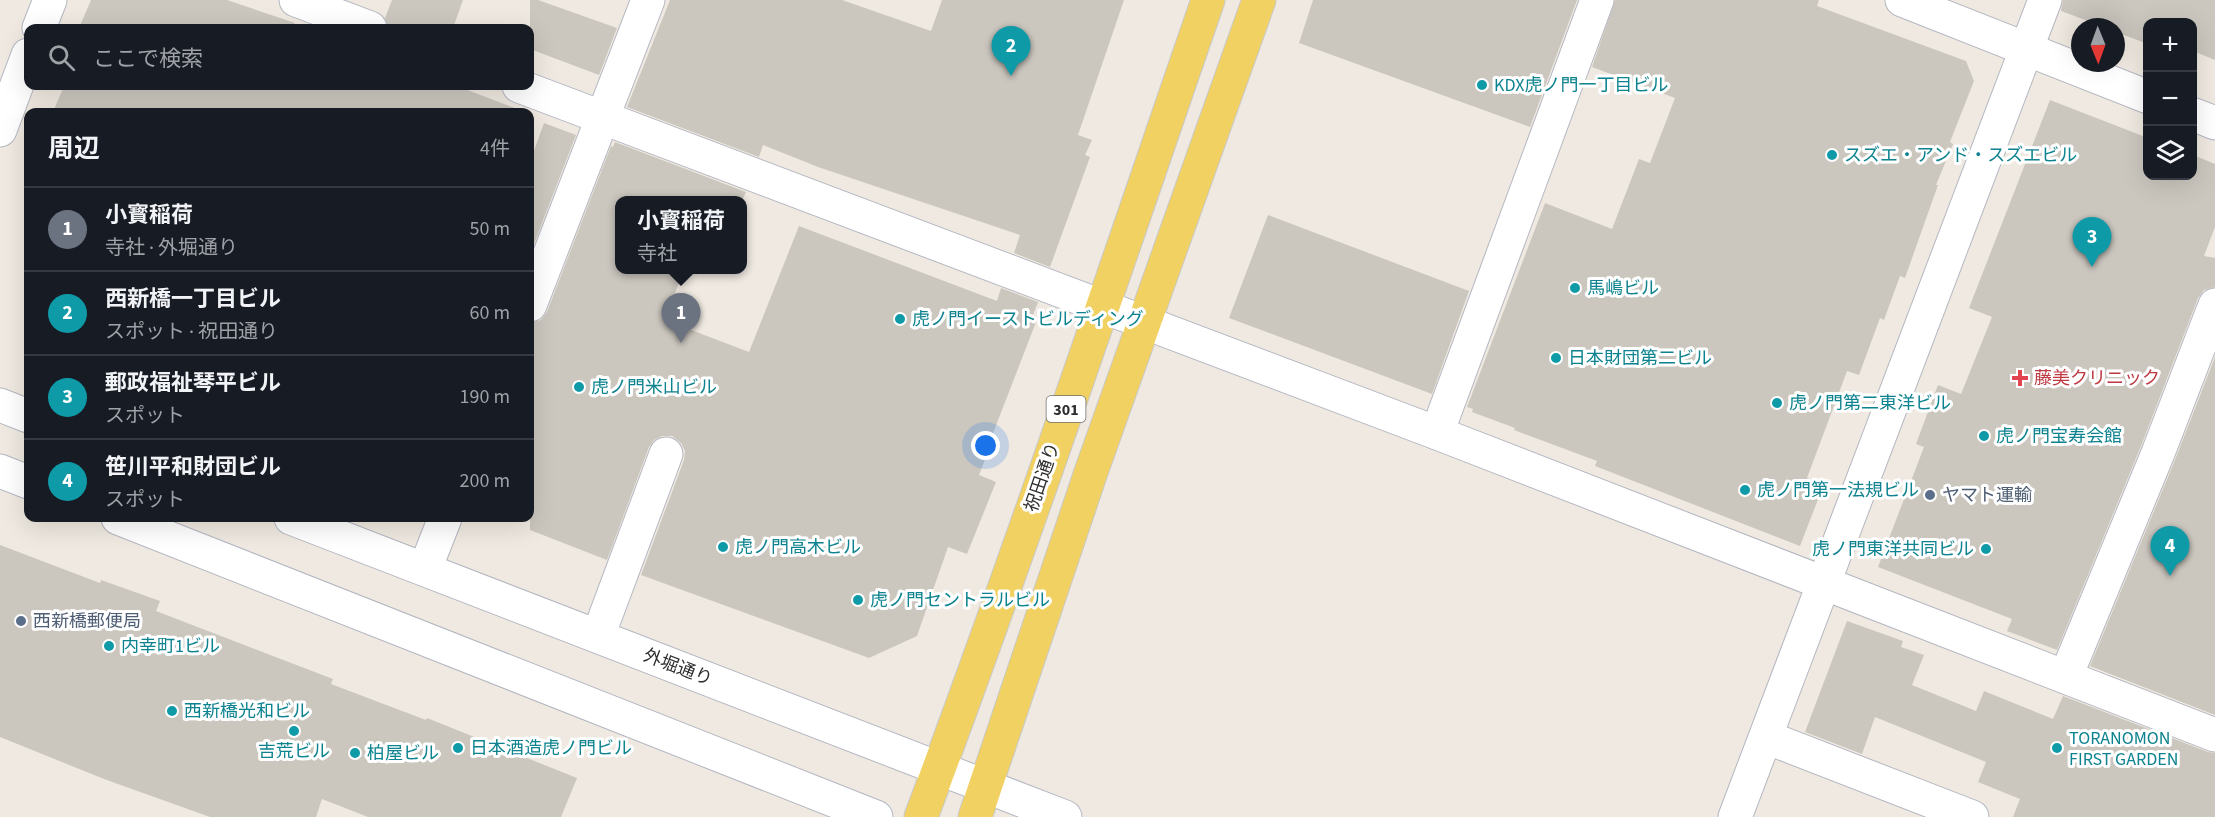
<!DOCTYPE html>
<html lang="ja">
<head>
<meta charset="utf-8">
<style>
  :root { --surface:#171b24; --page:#242831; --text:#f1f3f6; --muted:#9ea1a6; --line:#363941; --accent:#ea580c }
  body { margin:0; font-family:"Source Sans 3","Noto Sans JP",sans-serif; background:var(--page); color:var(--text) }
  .controls { position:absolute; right:18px; top:18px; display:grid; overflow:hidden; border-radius:12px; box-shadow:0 6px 24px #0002 }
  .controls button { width:54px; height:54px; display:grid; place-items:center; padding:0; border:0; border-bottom:2px solid var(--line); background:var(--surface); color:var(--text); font:30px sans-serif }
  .compass { position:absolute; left:2071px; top:18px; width:54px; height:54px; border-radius:50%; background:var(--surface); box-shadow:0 6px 24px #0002; rotate:179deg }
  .you { position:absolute; left:986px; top:446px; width:21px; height:21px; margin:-15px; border:4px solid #fff; border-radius:50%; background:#1a73e8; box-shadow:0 0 0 9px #1a73e833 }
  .badge { display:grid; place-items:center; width:39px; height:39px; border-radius:50%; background:var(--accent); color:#fff; font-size:20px; font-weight:700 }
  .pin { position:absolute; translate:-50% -50px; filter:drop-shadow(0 2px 3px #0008) }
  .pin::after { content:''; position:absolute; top:32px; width:21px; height:18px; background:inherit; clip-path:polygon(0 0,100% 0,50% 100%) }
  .popup { position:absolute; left:615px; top:196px; width:132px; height:78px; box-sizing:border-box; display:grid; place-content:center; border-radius:12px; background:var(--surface); filter:drop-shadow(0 2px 4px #0005); font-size:20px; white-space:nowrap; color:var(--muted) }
  .popup b { font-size:22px; color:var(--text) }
  .popup::after { content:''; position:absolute; left:50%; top:100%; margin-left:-12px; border:12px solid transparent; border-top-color:var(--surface) }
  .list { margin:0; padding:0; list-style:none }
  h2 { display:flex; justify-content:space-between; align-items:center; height:78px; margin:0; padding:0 24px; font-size:26px }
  h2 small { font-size:20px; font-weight:400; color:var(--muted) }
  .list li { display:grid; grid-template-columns:39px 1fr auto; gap:18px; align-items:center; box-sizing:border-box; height:84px; padding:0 24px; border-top:2px solid var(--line) }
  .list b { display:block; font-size:22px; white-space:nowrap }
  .list p { margin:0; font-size:20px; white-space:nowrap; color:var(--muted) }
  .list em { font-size:20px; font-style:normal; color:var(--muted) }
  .icon { flex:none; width:33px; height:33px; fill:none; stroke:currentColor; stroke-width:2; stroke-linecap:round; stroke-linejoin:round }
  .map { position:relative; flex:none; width:2215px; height:817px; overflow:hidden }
  .search { position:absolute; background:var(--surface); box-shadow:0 6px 24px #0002; left:24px; top:24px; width:510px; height:66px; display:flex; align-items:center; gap:15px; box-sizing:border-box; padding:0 21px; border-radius:12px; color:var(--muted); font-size:22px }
  .panel { position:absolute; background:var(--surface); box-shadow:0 6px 24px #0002; left:24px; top:108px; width:510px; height:414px; border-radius:12px }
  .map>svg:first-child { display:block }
</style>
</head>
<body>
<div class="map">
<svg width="2215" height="817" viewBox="0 0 2215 817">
  <rect width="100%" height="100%" fill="#efe9e1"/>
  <g fill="#cbc7bf">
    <polygon points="91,0 227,0 295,23 293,27 298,28 79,28"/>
    <polygon points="392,0 463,0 453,28 388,28 385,18"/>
    <polygon points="530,0 538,0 617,28 599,75 530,49"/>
    <polygon points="670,0 842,0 931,31 942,0 1124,0 1078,135 1092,140 1085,155 1090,157 1050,267 1014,253 1020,235 818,167 763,145 759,157 627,107"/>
    <polygon points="1313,0 1577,0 1530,127 1299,43"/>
    <polygon points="1615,0 1819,0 1817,6 1966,61 1974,81 1950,142 1953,144 1936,185 1938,185 1905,278 1900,276 1884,320 1880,318 1859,375 1847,371 1807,478 1824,484 1800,546 1595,466 1597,461 1514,430 1515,428 1472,412 1473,409 1467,407 1545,203 1612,229 1639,159 1650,163 1675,98 1592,67"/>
    <polygon points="2063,0 2215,0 2215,60 2193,51 2193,22 2148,22 2148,44 2116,32 2116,27 2104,27 2061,11"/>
    <polygon points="64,86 457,86 520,110 520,112 53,112"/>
    <polygon points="2050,100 2148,138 2148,176 2193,176 2193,155 2215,164 2215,227 2204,256 2215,258 2215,287 2204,290 2198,298 2141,446 2057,650 2007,631 2012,619 1878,567 1924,447 1916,444 1938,385 1961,394 1992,317 1969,308"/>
    <polygon points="544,123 576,135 530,254 530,162"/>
    <polygon points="615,142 746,192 742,201 620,201 620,270 684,270 675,293 689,298 678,325 749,352 799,226 997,301 1001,288 1038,302 1033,315 1038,317 990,441 992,442 979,475 996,482 967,554 948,547 917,636 869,658 641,575 684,460 685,451 681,443 672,436 662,436 654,440 649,447 607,560 530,530 530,323 541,320 547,312 611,146 613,147"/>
    <polygon points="1268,215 1469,291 1432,394 1229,318"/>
    <polygon points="2215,357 2215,715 2090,666 2175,460"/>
    <polygon points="0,545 100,583 101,580 160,601 156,611 333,679 331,684 426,720 427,718 577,778 561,817 368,817 322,799 316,817 210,817 104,779 0,737"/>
    <polygon points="1847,621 1903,641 1901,647 1924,655 1912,685 1976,711 1984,691 2053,719 2063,696 2208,752 2215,753 2215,817 2013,817 2020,799 1978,782 1986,762 1875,717 1862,754 1805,732"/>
  </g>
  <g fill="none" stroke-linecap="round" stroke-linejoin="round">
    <g stroke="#b4b7c1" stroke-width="35">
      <g id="street">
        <polyline points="296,0 370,28"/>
        <polyline points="39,28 50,0"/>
        <polyline points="519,86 1437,433 2215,735"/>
        <polyline points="0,130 28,55"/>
        <polyline points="530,305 648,0"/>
        <polyline points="1437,433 1597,0"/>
        <polyline points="425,569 445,518"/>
        <polyline points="598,636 666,454"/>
        <polyline points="2066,676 2158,453 2215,305"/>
        <polyline points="1766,737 1972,817"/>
        <polyline points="1735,817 2045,0"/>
      </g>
    </g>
    <g stroke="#b4b7c1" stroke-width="35">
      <g id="secondary">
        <polyline points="1902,0 2148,97"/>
        <polyline points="2192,114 2215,123"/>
        <polyline points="0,405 28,416"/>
        <polyline points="0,471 28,482"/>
        <polyline points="118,518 876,817"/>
        <polyline points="291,518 1065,817"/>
      </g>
    </g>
    <g stroke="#c9c9c9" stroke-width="35">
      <g id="primary">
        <path d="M921,817C1022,547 1114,273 1208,0"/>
        <polyline points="975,817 1091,472 1259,0"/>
      </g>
    </g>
    <use href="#street" stroke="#fff" stroke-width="33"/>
    <use href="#secondary" stroke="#fff" stroke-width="33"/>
    <use href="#primary" stroke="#f2d163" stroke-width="33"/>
  </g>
  <g fill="#0f9aa8" stroke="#fff" stroke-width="2">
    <circle cx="1482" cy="85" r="6"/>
    <circle cx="1832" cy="155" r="6"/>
    <circle cx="1575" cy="288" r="6"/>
    <circle cx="900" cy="319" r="6"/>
    <circle cx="1556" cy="358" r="6"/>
    <circle cx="579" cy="387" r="6"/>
    <circle cx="1777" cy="403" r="6"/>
    <circle cx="1984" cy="436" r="6"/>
    <circle cx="1745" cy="490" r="6"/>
    <circle cx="723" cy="547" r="6"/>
    <circle cx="1986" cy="549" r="6"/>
    <circle cx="858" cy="600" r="6"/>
    <circle cx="109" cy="646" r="6"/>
    <circle cx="172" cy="711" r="6"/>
    <circle cx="294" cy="731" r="6"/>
    <circle cx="458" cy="748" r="6"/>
    <circle cx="2057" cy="748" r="6"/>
    <circle cx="355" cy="753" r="6"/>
  </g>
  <path fill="#e0444e" stroke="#fff" stroke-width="2" d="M2017 369h6v6h6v6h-6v6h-6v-6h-6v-6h6z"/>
  <g fill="#5c6f8a" stroke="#fff" stroke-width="2">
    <circle cx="1930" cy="495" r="6"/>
    <circle cx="21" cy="621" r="6"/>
  </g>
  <g text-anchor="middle" stroke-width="6" stroke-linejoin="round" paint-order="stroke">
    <rect fill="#fff" stroke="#6d6d6d" stroke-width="1.5" x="1046.5" y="396" width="39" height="26" rx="4.5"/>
    <g font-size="16" font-weight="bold" fill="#2e2e2e">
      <text x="1066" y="415">301</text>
    </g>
    <g font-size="18" fill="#0d838f" stroke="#fff" text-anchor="start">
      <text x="1494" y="91">KDX虎ノ門一丁目ビル</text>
      <text x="1844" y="161">スズエ・アンド・スズエビル</text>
      <text x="1587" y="294">馬嶋ビル</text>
      <text x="912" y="325">虎ノ門イーストビルディング</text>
      <text x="1568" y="364">日本財団第二ビル</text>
      <text x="591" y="393">虎ノ門米山ビル</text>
      <text x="1789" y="409">虎ノ門第二東洋ビル</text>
      <text x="1996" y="442">虎ノ門宝寿会館</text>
      <text x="1757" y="496">虎ノ門第一法規ビル</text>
      <text x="735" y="553">虎ノ門高木ビル</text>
      <text x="1974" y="555" text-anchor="end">虎ノ門東洋共同ビル</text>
      <text x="870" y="606">虎ノ門セントラルビル</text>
      <text x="121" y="652">内幸町1ビル</text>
      <text x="184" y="717">西新橋光和ビル</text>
      <text x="2069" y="744">TORANOMON<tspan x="2069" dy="21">FIRST GARDEN</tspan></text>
      <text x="470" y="754">日本酒造虎ノ門ビル</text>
      <text x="294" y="757" text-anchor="middle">吉荒ビル</text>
      <text x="367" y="759">柏屋ビル</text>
    </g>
    <g font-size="18" fill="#be3a42" stroke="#fff" text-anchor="start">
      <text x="2034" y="384">藤美クリニック</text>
    </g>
    <g font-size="18" fill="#2e2e2e" stroke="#fff">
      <text transform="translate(1042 477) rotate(-71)" y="6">祝田通り</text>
      <text transform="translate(678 667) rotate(21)" y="6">外堀通り</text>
    </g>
    <g font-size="18" fill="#4e5e75" stroke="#fff" text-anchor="start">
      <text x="1942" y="501">ヤマト運輸</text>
      <text x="33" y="627">西新橋郵便局</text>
    </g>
  </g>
</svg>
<div class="controls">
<button>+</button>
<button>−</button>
<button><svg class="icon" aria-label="layers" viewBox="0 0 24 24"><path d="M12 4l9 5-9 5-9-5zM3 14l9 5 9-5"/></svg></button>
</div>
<svg class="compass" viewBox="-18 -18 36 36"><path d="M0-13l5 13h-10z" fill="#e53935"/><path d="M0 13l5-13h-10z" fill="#9ea1a6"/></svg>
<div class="you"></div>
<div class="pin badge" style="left:681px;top:343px;background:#6b7280">1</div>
<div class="popup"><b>小寳稲荷</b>寺社</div>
<div class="pin badge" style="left:1011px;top:76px;background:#0f9aa8">2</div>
<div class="pin badge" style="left:2092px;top:267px;background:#0f9aa8">3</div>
<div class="pin badge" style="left:2170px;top:576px;background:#0f9aa8">4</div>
<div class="search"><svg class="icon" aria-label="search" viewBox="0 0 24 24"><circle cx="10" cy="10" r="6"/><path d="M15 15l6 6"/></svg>ここで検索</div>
<section class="panel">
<h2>周辺<small>4件</small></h2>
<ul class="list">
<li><span class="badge" style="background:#6b7280">1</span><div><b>小寳稲荷</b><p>寺社 · 外堀通り</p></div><em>50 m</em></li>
<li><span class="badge" style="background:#0f9aa8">2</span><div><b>西新橋一丁目ビル</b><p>スポット · 祝田通り</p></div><em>60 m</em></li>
<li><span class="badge" style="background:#0f9aa8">3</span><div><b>郵政福祉琴平ビル</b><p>スポット</p></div><em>190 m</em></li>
<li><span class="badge" style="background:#0f9aa8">4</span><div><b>笹川平和財団ビル</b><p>スポット</p></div><em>200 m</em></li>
</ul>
</section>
</div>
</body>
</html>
